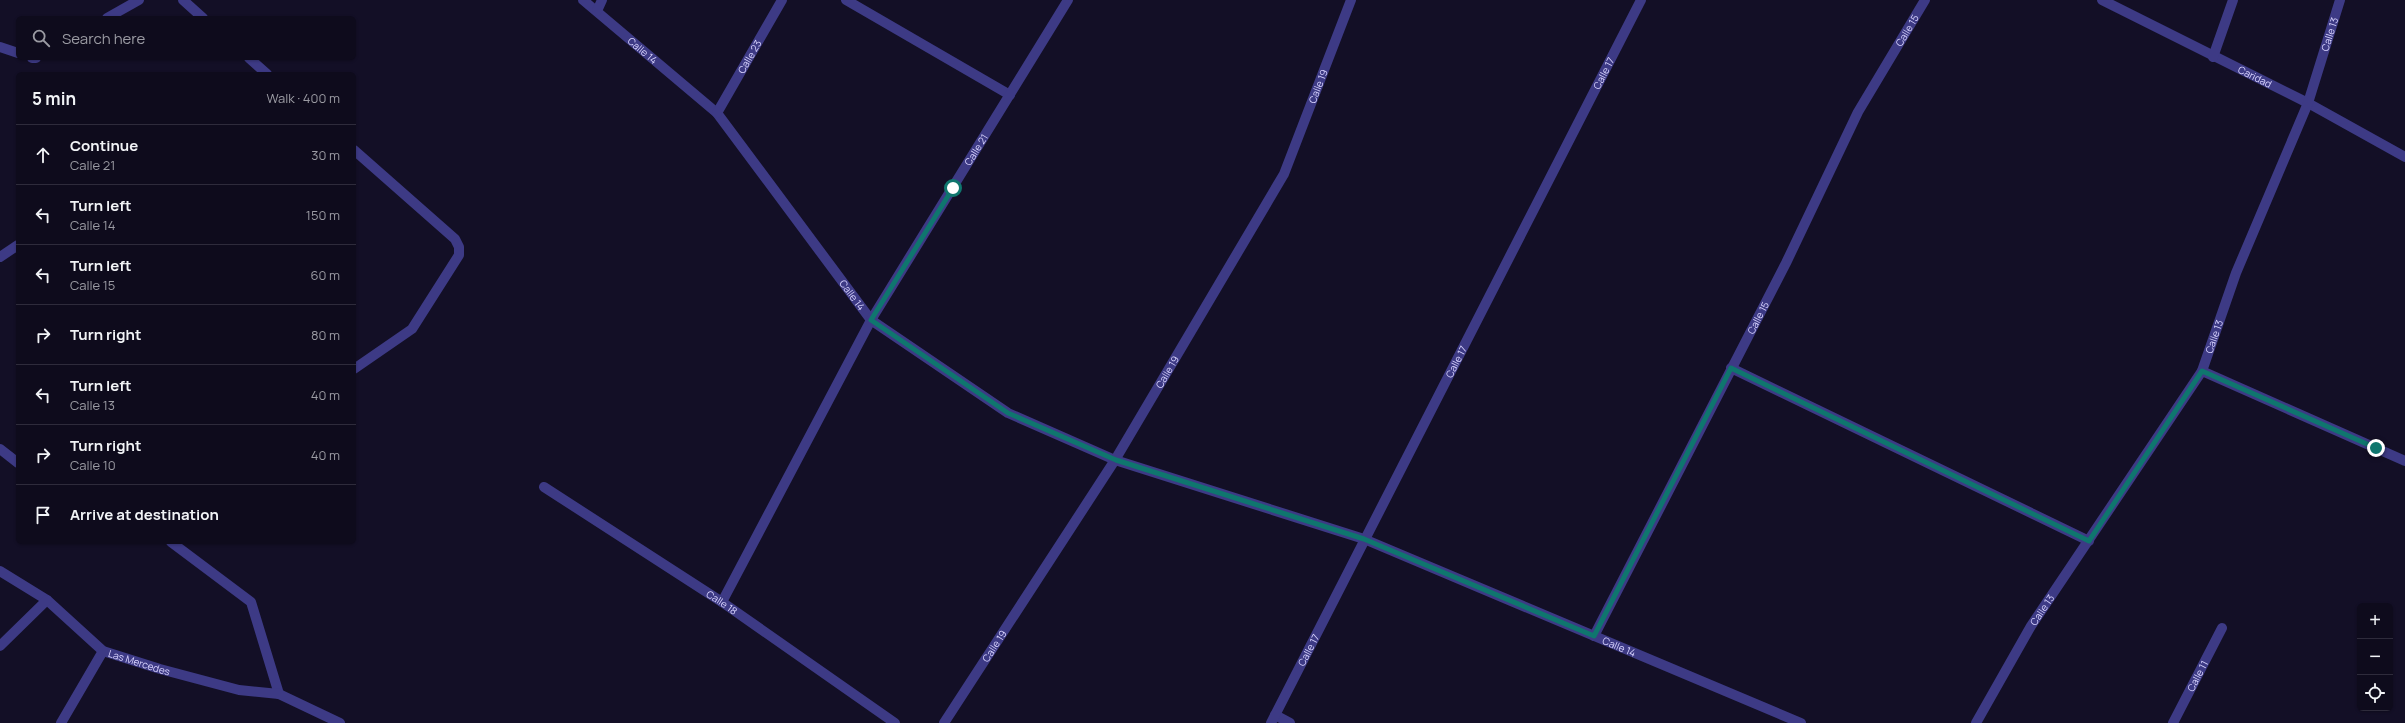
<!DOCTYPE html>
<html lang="en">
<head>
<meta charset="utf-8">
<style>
  :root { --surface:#0e0b1c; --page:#171425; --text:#f1f3f6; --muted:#9b9ba3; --line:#2e2b3b }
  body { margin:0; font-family:Manrope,sans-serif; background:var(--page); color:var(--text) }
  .controls { position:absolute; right:12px; bottom:12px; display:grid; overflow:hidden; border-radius:6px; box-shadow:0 1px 3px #0004 }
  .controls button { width:36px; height:36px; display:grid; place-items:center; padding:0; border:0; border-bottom:1px solid var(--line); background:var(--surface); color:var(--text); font:20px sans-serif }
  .stop { position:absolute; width:12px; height:12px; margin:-9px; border:3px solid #0f766e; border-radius:50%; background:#fff }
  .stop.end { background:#0f766e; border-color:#fff; box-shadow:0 1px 4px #0008 }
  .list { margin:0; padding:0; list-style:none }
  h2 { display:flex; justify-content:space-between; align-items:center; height:52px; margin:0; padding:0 16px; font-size:17px }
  h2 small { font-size:13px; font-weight:400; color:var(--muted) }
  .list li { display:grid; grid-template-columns:26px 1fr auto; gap:12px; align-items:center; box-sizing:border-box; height:60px; padding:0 16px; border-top:1px solid var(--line) }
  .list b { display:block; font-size:15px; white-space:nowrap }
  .list p { margin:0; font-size:13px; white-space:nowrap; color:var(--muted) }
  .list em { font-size:13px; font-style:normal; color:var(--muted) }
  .icon { flex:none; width:22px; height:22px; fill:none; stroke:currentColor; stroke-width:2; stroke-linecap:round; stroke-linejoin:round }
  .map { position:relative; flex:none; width:2405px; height:723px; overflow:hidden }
  .search { position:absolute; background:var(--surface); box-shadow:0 1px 3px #0004; left:16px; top:16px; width:340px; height:44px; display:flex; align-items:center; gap:10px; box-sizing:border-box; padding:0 14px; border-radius:6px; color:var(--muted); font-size:15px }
  .panel { position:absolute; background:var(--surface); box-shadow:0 1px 3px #0004; left:16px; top:72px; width:340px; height:472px; border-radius:6px }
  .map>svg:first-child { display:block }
</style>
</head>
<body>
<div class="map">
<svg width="2405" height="723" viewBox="0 0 2405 723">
  <rect width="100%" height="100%" fill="#130f26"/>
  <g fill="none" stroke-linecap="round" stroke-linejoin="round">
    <g stroke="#3d3a85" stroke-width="10">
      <polyline points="183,0 203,18"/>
      <path id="s1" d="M583,0L717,113L871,320L1008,413L1115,460L1364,539L1801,723"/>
      <polyline points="846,0 1010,95"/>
      <path id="s2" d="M2102,0L2308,103L2405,157"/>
      <polyline points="597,11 602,0"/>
      <polyline points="107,18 139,0"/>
      <polyline points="0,47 18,53"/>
      <polyline points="2213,57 2233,0"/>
      <polyline points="32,58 36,58"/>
      <polyline points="249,58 267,74"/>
      <path id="s3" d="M717,113L782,0"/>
      <polyline points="354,150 455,239 459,247 459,255 412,329 354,369"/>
      <polyline points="0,257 18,245"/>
      <polyline points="1731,368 2089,541"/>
      <polyline points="2202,371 2405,461"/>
      <polyline points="0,449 18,463"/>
      <path id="s4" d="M544,487L722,602L895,723"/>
      <polyline points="171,542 251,602 279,694"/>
      <path id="s5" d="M0,571L47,600L103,651L160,669L239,690L279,694L340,723"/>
      <path id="s6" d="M722,602L871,320L1068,0"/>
      <path id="s7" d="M1594,636L1786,263L1858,112L1925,0"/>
      <polyline points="0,646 47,600"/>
      <polyline points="1275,715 1290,723"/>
      <polyline points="61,723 103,651"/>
      <path id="s8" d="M944,723L1115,460L1284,174L1351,0"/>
      <path id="s9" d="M1271,723L1641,0"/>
      <path id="s10" d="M1976,723L2031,626L2202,371L2236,273L2308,103L2340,0"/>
      <path id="s11" d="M2173,723L2222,628"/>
    </g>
  </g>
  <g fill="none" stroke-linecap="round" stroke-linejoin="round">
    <polyline stroke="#0f766e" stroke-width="5" points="953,188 871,320 1008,413 1116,460 1364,539 1594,636 1731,368 2089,541 2202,371 2376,448"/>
  </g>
  <g text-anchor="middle" stroke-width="3" stroke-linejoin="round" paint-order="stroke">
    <g font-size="10" fill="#d9d4ff" stroke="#130f26">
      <text dy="4" stroke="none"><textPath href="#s7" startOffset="682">Calle 15</textPath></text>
      <text dy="4" stroke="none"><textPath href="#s10" startOffset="779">Calle 13</textPath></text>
      <text dy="4" stroke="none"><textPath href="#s1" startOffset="78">Calle 14</textPath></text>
      <text dy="4" stroke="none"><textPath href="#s3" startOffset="65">Calle 23</textPath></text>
      <text dy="4" stroke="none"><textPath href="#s9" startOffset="730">Calle 17</textPath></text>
      <text dy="4" stroke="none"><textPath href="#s2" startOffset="171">Caridad</textPath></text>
      <text dy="4" stroke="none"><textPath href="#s8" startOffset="740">Calle 19</textPath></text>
      <text dy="4" stroke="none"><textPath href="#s6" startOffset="519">Calle 21</textPath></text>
      <text dy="4" stroke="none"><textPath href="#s1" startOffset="402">Calle 14</textPath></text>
      <text dy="4" stroke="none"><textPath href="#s7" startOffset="358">Calle 15</textPath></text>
      <text dy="4" stroke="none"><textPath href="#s10" startOffset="455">Calle 13</textPath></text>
      <text dy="4" stroke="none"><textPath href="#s9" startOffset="406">Calle 17</textPath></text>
      <text dy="4" stroke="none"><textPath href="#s8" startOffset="416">Calle 19</textPath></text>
      <text dy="4" stroke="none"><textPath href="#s4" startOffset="212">Calle 18</textPath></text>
      <text dy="4" stroke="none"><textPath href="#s10" startOffset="131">Calle 13</textPath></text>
      <text dy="4" stroke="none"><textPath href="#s8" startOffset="92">Calle 19</textPath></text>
      <text dy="4" stroke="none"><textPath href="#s1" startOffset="1254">Calle 14</textPath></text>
      <text dy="4" stroke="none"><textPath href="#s9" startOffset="82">Calle 17</textPath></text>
      <text dy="4" stroke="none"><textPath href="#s5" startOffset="169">Las Mercedes</textPath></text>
      <text dy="4" stroke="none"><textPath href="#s11" startOffset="53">Calle 11</textPath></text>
    </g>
  </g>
</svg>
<div class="controls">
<button>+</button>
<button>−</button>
<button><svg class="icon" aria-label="locate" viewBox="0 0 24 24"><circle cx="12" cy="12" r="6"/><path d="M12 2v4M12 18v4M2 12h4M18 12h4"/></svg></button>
</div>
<div class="stop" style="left:953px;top:188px"></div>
<div class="stop end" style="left:2376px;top:448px"></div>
<div class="search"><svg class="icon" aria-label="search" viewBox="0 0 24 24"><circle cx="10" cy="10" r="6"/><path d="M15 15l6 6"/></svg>Search here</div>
<section class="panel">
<h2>5 min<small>Walk · 400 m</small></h2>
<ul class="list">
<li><svg class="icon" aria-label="ahead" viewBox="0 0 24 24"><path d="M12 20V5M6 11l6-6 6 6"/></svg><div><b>Continue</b><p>Calle 21</p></div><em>30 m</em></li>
<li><svg class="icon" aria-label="left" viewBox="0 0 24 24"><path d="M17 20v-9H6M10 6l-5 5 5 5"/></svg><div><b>Turn left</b><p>Calle 14</p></div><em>150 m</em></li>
<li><svg class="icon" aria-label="left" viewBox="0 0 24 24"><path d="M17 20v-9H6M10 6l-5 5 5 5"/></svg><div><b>Turn left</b><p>Calle 15</p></div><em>60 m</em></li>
<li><svg class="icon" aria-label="right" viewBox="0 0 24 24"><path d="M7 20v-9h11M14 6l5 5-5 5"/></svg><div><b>Turn right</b></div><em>80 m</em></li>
<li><svg class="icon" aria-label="left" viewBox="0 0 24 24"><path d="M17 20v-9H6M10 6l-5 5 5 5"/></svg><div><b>Turn left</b><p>Calle 13</p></div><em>40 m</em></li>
<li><svg class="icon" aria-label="right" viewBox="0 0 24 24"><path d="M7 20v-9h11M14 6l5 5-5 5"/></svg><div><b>Turn right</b><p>Calle 10</p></div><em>40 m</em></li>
<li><svg class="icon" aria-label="arrive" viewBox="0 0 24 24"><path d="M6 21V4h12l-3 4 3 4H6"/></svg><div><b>Arrive at destination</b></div></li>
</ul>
</section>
</div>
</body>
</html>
